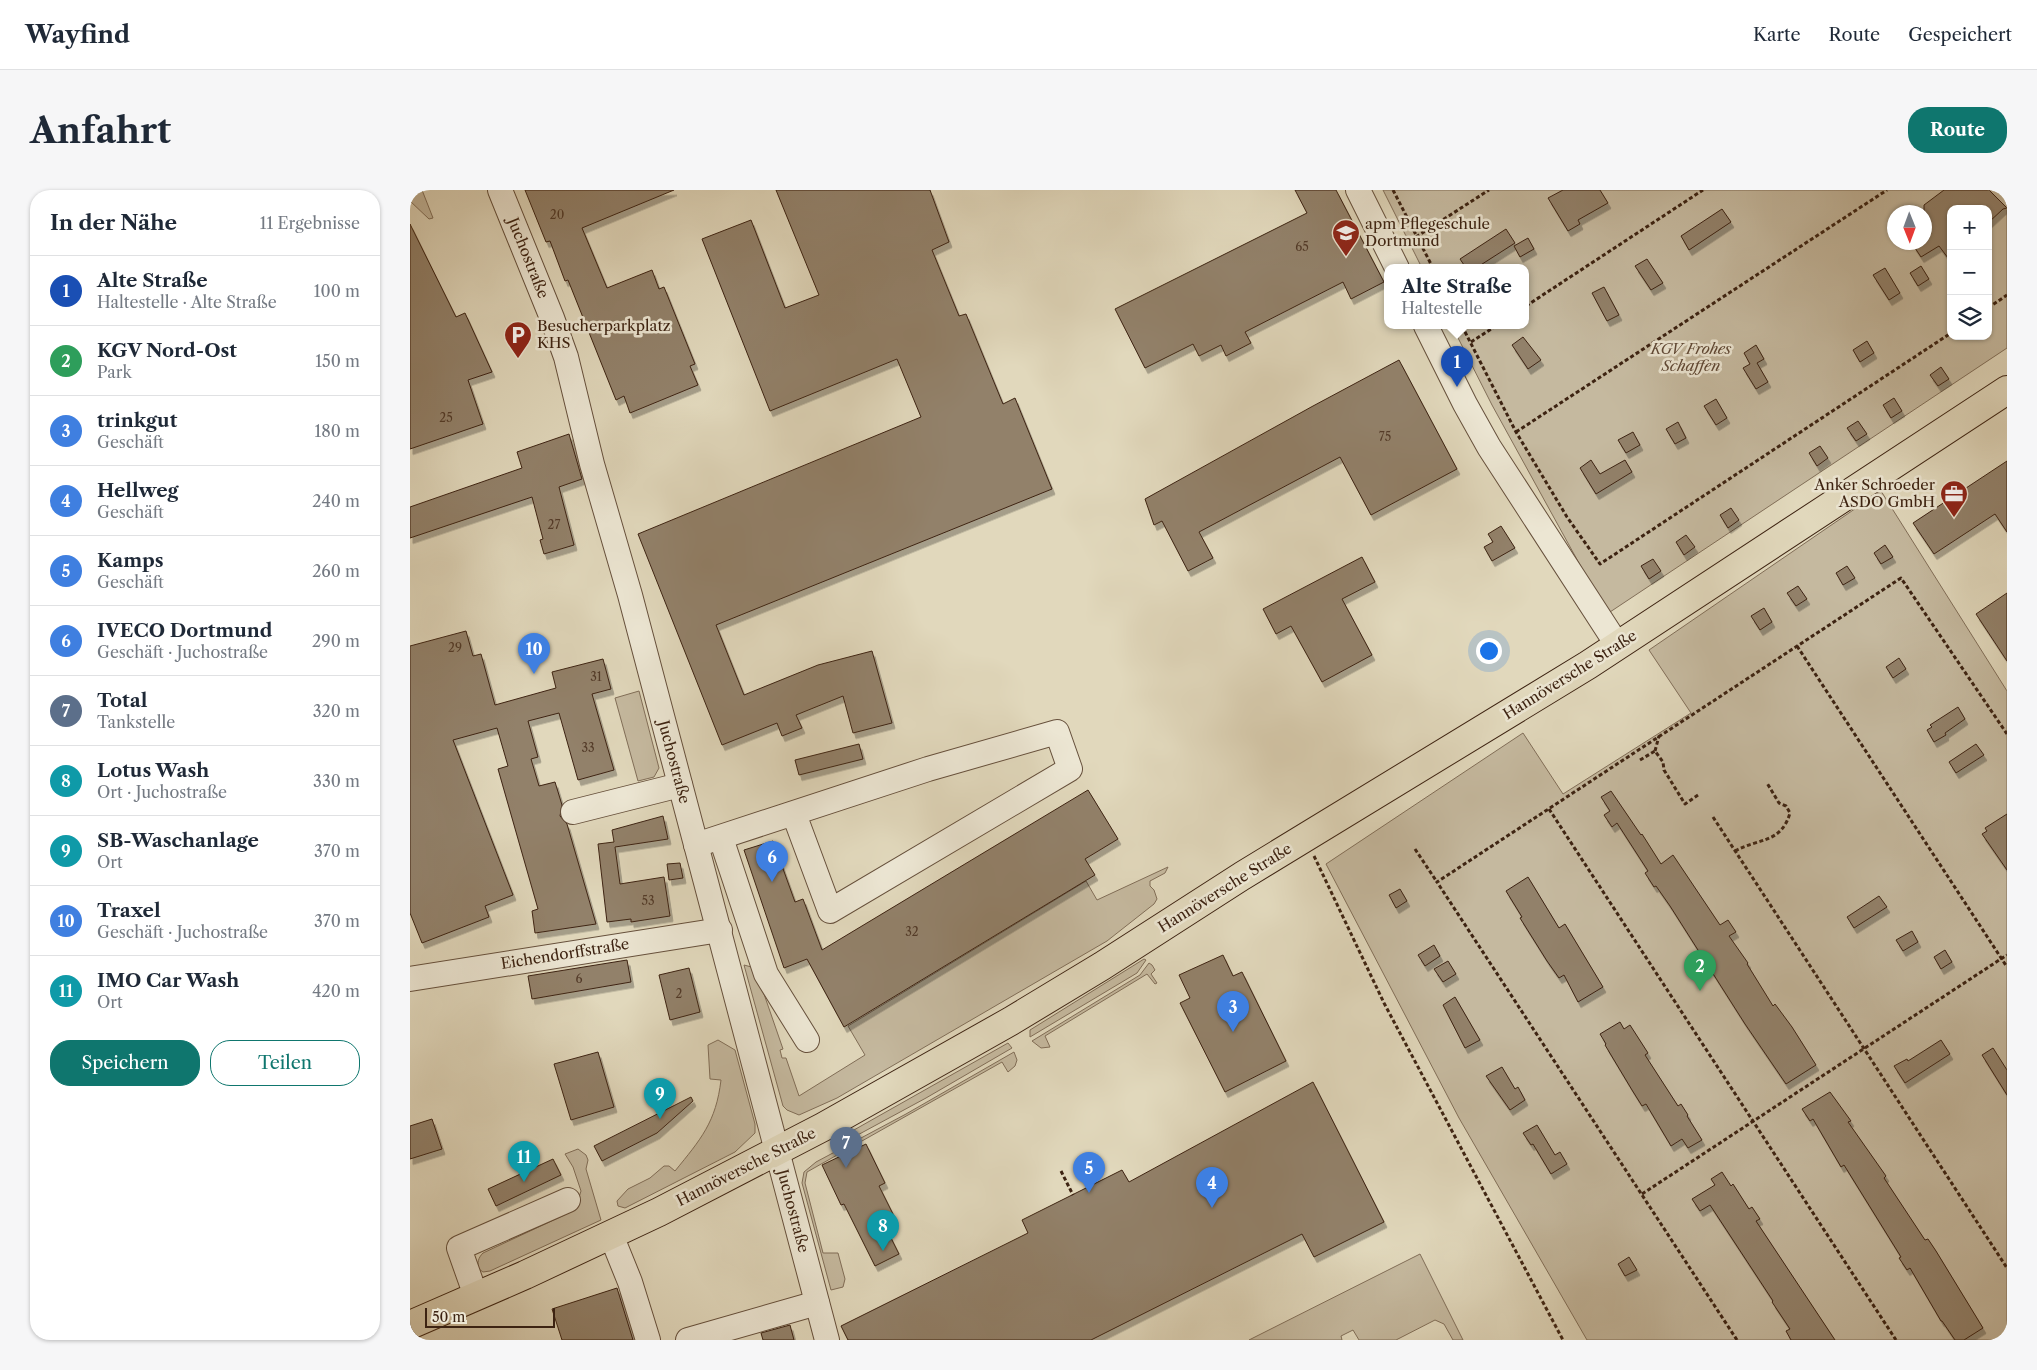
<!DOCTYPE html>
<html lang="de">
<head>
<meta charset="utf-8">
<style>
  :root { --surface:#fff; --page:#f6f6f7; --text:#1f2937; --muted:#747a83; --line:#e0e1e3; --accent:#0f766e }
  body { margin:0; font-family:"Libre Caslon Text",serif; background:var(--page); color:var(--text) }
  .controls { position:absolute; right:15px; top:15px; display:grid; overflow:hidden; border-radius:10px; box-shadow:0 1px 4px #0004 }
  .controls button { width:45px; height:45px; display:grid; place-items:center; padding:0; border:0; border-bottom:1px solid var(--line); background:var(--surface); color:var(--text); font:25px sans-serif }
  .compass { position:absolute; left:1477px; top:15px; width:45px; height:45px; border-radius:50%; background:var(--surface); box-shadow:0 1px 4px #0004; rotate:179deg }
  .scale { position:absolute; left:15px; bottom:12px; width:130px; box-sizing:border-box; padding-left:5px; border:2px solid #3d2312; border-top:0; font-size:14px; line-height:18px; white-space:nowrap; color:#3d2312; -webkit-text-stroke:4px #ece6d3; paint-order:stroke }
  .you { position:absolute; left:1078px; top:460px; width:18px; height:18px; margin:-12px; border:4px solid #fff; border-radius:50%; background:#1a73e8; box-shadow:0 0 0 8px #1a73e833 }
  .badge { display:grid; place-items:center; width:32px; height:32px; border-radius:50%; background:var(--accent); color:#fff; font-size:16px; font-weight:700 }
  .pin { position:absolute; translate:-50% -41px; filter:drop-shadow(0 1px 2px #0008) }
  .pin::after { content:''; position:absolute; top:26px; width:18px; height:15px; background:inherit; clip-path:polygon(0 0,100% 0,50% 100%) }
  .popup { position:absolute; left:974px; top:74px; width:145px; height:65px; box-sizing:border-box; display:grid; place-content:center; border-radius:10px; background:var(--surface); filter:drop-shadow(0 1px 4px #0005); font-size:16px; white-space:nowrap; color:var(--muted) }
  .popup b { font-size:19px; color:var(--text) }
  .popup::after { content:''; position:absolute; left:50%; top:100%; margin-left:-10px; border:10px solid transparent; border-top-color:var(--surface) }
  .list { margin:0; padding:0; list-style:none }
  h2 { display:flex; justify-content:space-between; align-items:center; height:65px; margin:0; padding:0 20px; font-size:21px }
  h2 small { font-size:16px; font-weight:400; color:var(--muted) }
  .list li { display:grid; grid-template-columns:32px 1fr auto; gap:15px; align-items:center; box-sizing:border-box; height:70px; padding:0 20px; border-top:1px solid var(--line) }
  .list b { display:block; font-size:19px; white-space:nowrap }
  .list p { margin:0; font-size:16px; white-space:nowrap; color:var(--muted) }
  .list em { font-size:16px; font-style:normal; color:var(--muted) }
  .actions { display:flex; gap:10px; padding:15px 20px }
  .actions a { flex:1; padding:11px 0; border:1px solid var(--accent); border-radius:20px; text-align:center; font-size:18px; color:var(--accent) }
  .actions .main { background:var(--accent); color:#fff }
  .icon { flex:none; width:28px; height:28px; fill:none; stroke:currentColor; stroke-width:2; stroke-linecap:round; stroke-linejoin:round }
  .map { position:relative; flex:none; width:1597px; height:1150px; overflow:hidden; border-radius:20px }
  header { display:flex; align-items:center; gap:30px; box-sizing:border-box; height:70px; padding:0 25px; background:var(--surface); border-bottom:1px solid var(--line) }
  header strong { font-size:24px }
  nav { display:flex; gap:28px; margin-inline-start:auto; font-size:18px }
  .intro { display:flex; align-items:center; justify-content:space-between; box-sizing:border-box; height:120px; padding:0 30px }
  h1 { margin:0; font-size:35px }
  .button { padding:12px 22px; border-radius:20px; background:var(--accent); color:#fff; font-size:18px; font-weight:700 }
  main { display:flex; gap:30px; padding:0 30px }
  aside { flex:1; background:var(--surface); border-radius:20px; box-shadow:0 1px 4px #0004 }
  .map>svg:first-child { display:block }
</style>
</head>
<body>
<header>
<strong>Wayfind</strong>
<nav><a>Karte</a><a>Route</a><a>Gespeichert</a></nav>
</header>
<div class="intro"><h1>Anfahrt</h1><a class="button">Route</a></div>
<main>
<aside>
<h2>In der Nähe<small>11 Ergebnisse</small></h2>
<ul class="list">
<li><span class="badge" style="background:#1a4fb4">1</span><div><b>Alte Straße</b><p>Haltestelle · Alte Straße</p></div><em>100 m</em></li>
<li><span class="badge" style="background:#2e9e5b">2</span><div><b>KGV Nord-Ost</b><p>Park</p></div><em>150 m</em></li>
<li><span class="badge" style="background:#3f7fe0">3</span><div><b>trinkgut</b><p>Geschäft</p></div><em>180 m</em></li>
<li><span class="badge" style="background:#3f7fe0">4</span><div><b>Hellweg</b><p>Geschäft</p></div><em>240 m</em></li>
<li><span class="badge" style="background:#3f7fe0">5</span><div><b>Kamps</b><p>Geschäft</p></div><em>260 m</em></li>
<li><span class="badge" style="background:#3f7fe0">6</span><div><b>IVECO Dortmund</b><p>Geschäft · Juchostraße</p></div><em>290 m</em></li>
<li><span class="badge" style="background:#5c6f8a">7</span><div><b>Total</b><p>Tankstelle</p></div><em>320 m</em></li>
<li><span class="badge" style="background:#0f9aa8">8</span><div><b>Lotus Wash</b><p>Ort · Juchostraße</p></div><em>330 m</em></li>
<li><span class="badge" style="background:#0f9aa8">9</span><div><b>SB-Waschanlage</b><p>Ort</p></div><em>370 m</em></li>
<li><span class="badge" style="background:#3f7fe0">10</span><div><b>Traxel</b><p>Geschäft · Juchostraße</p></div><em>370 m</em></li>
<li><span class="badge" style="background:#0f9aa8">11</span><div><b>IMO Car Wash</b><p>Ort</p></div><em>420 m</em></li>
</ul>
<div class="actions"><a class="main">Speichern</a><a>Teilen</a></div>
</aside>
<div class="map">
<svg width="1597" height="1150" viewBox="0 0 1597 1150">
  <defs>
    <filter id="shadow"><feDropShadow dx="3" dy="5.5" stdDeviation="0" flood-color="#0004"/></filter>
  </defs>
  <rect width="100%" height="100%" fill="#e1d8bc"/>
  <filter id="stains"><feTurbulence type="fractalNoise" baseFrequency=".004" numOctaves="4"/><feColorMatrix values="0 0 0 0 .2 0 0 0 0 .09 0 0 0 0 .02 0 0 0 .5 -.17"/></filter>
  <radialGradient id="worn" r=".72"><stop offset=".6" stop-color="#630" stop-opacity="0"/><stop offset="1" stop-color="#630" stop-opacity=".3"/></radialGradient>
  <g fill="#c5b99f" stroke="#816e58" fill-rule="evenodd">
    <polygon points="0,0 12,0 23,28 19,29 0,11"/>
    <path d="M973,0H1597V158L1197,424L1082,215L1042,136H1116V78H1012ZM1541,19H1578V146H1541ZM1484,22H1514V52H1484Z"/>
    <polygon points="1471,301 1597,501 1597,1150 1177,1150 1049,928 916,674 1113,543 1153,604 1281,523 1239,460"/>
    <polygon points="229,501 249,578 244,587 228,591 205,508"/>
    <polygon points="758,677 755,683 740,691 740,696 744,700 747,709 744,714 697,751 427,908 389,925 377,920 373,916 334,775 345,778 373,859 370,860 372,868 376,868 389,906 455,865 438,836 676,691 687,710"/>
    <polygon points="734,769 736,770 727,783 620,847 620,840"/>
    <polygon points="739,773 742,775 745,780 741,784 747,793 745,794 737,784 635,846 640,857 631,858 622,851 730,785"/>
    <path d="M308,850L325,860L345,934V943L325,962L215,1018L208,1016L207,1011L218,999L240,988L254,976H259L265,981C291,949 306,932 311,890L300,889L298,855Z"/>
    <polygon points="598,853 602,858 516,908 431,954 428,949"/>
    <polygon points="604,862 607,870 605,876 598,882 592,872 397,982 395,993 413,1063 428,1063 435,1089 433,1097 421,1100 392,993 394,982 406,972 496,924"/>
    <path d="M168,959L176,965L178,970L176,979L191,1030L80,1081L73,1082L69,1079C67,1073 68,1068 73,1063L165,1020L171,1001L163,977L155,964Z"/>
    <polygon points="1010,1064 1053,1150 1043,1150 1034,1134 1025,1130 986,1150 949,1150 943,1140 931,1146 932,1150 839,1150"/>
  </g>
  <g fill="#92816a" stroke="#3d2312" filter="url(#shadow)">
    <polygon points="115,0 264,0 172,38 197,98 242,80 249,99 254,97 285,174 280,176 288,195 220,223 214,206 206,210 158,90 155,91 140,51 136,52"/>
    <polygon points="366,0 520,0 539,52 522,60 549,126 556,124 593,214 605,208 642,299 306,435 334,505 408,475 462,461 482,533 443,543 433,506 386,525 392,538 372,546 367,533 312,555 228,344 511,227 487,169 360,221 292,49 341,30 375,118 409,105"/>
    <polygon points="885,0 926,0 974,92 941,109 933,92 835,142 841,153 816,166 811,155 789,166 783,154 735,178 705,119 897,23"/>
    <polygon points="1153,0 1190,0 1198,13 1168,30 1170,34 1158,41 1138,8"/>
    <polygon points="1534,0 1579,0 1597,18 1593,19 1578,33 1578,19 1541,19 1541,72 1529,56 1511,67 1503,55 1506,52 1514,52 1514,15"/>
    <polygon points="1312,19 1321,32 1279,60 1271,46"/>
    <polygon points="0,34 46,127 55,123 82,182 58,190 73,234 0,259"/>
    <polygon points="1096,39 1105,53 1066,78 1056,78 1050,69"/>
    <polygon points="1118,48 1124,59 1110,67 1104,56"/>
    <polygon points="1237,69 1253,93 1241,100 1225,76"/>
    <polygon points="1511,76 1519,89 1508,96 1500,83"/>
    <polygon points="1475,78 1490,103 1479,110 1463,85"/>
    <polygon points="1194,97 1209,125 1197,131 1182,103"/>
    <polygon points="1113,147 1131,170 1118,179 1102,155"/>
    <polygon points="1457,151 1464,163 1450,172 1443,160"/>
    <polygon points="1346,155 1354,169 1347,173 1358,192 1346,199 1333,178 1340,174 1334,163"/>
    <polygon points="989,170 1047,279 961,325 930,267 789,342 803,368 778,381 752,331 744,335 735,309 903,216"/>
    <polygon points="1531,177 1539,189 1528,196 1520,185"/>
    <polygon points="1484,208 1492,221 1481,228 1473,215"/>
    <polygon points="1306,209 1317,228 1306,235 1294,216"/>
    <polygon points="1448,231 1457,244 1446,251 1437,238"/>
    <polygon points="1268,232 1276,248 1265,254 1256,239"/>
    <polygon points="1223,242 1230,255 1216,263 1208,250"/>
    <polygon points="159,244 172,289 149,297 164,355 134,364 130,350 133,349 122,307 0,348 0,317 112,278 107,262"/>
    <polygon points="1410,256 1418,268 1407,276 1399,263"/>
    <polygon points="1181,270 1190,284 1215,270 1222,282 1186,304 1170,278"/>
    <polygon points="1597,271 1597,342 1585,324 1524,364 1503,333"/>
    <polygon points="1321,318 1329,330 1318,338 1310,325"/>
    <polygon points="1091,336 1105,358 1082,371 1074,357 1083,352 1078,344"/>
    <polygon points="1276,345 1285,357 1274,365 1266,352"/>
    <polygon points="1475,355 1483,367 1471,374 1464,363"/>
    <polygon points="952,367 965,392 932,409 962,465 912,492 881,436 866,444 853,419"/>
    <polygon points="1243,369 1251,381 1239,389 1231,376"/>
    <polygon points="1437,376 1445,388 1433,395 1426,383"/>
    <polygon points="1388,396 1397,409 1386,416 1377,403"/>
    <polygon points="1597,403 1597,471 1566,424"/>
    <polygon points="1354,418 1362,432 1350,440 1341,426"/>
    <polygon points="56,441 63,466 71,464 85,515 146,498 142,482 193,469 201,499 182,504 204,580 168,590 149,523 118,531 128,567 121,569 129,596 145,592 152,615 150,626 157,634 186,734 125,743 122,721 128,719 88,579 98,576 87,538 43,550 103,705 75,716 79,727 12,753 0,723 0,456"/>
    <polygon points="1489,468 1496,479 1483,488 1476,477"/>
    <polygon points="1548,517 1555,529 1535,543 1536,545 1524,552 1517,540 1522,537 1520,535"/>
    <polygon points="449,554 453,569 389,585 385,570"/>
    <polygon points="1566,554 1574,565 1546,583 1539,572"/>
    <polygon points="678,600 708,649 675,669 685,685 434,837 397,769 374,778 334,660 363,651 385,712 393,709 412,760"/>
    <polygon points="1201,601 1231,645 1232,644 1251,674 1263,665 1310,735 1318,730 1326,742 1319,746 1338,773 1337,774 1363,816 1365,814 1382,837 1406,875 1376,894 1335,834 1260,716 1246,696 1244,697 1235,683 1238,681 1207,633 1202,637 1194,625 1200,621 1191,607"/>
    <polygon points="1597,624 1597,680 1572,644 1577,641 1575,638"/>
    <polygon points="253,626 258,649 205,657 210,694 254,687 260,726 221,732 221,729 197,732 188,654 204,652 202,640"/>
    <polygon points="270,673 273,688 259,690 257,674"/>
    <polygon points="1118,687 1149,738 1155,734 1193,797 1168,812 1154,785 1149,788 1137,771 1110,728 1112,727 1096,701"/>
    <polygon points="990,699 997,711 986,718 979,705"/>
    <polygon points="1469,706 1477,717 1444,738 1437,727"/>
    <polygon points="1502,741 1508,752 1493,761 1486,750"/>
    <polygon points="1024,755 1030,766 1015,776 1008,765"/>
    <polygon points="1535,760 1542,772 1531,779 1524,767"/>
    <polygon points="813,765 823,786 832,782 876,871 815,902 770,813 780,808 769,785"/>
    <polygon points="217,770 221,792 122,809 118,786"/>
    <polygon points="1038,771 1046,784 1033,792 1024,779"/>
    <polygon points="279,778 290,822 260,830 249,785"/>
    <polygon points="1045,807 1070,850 1055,858 1033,815"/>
    <polygon points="1210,832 1214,839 1220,835 1238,863 1235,865 1268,916 1271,914 1278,925 1277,926 1292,950 1278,958 1272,949 1261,956 1236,914 1232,916 1222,900 1195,855 1196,854 1190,844"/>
    <polygon points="1531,850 1540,864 1495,893 1484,876 1497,869 1498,871"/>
    <polygon points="1583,858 1597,880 1597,905 1572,865"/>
    <polygon points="188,862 204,917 161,930 144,874"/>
    <polygon points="1092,877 1105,899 1108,897 1115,910 1100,920 1076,886"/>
    <polygon points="903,892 974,1032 904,1067 892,1044 681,1150 438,1150 431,1136 618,1043 612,1030 712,980 719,992"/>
    <polygon points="1420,902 1441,931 1438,932 1476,986 1474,988 1515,1050 1518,1049 1526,1061 1573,1138 1554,1150 1545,1150 1532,1131 1531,1131 1500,1078 1497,1080 1489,1068 1491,1067 1434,975 1431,977 1403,929 1400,931 1392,919"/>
    <polygon points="281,907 283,911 247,943 192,971 184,956"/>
    <polygon points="22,929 32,959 0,969 0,936"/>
    <polygon points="1127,935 1145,965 1150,962 1157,974 1141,984 1123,954 1121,955 1113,943"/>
    <polygon points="456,954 475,993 469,996 485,1028 474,1034 489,1064 465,1076 434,1014 431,1015 412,975"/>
    <polygon points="143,969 151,985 86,1016 78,999"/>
    <polygon points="1312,982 1321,996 1323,994 1339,1019 1342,1017 1350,1029 1346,1031 1425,1150 1381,1150 1376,1141 1380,1139 1362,1112 1363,1111 1300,1015 1290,1021 1282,1009 1305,995 1301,989"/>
    <polygon points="1219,1067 1227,1080 1215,1086 1208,1074"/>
    <polygon points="207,1098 223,1150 152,1150 142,1119"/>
    <polygon points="380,1135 384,1150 353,1150 351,1143"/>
  </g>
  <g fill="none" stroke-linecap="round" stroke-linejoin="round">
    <g stroke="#66503c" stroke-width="26">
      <g id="minor">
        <polyline points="90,0 142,128 156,167 182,274 220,405 417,1150"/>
        <polyline points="948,0 987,78"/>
        <polyline points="1016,136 1055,214 1079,257 1208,456"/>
        <polyline points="163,622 270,595"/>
        <polyline points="311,648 356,784 397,850"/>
        <polyline points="286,655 518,579 647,542 660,579 420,721 384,624"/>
        <polyline points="0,789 310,740"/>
        <polyline points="201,1045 220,1092 238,1150"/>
        <polyline points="66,1106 49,1058 158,1010"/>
        <polyline points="278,1150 407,1113"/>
      </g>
    </g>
    <g stroke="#3d2312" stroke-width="30">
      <polyline id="major" points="0,1135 115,1085 249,1022 413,937 601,831 692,776 832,686 1178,475 1597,200"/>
    </g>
    <g stroke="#3d2312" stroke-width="3" stroke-dasharray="4 2.5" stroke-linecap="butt">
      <polyline points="983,0 1023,78"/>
      <polyline points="1006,47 1079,0"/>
      <polyline points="1116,116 1293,0"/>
      <polyline points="1578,118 1597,105"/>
      <polyline points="1052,136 1106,242 1157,327 1190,374 1541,143"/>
      <polyline points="1061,152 1086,136"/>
      <polyline points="1106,242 1477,0"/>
      <polyline points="1387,456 1597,777"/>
      <polyline points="1245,561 1249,546"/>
      <polyline points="1230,570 1245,561 1253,572 1254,580 1275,614 1288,605"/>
      <polyline points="1139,619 1486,1150"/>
      <polyline points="1303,627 1597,1078"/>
      <polyline points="1005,659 1027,692"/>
      <path d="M1325,661C1348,648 1371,654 1380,623L1376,616L1369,613L1357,593"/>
      <polyline points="904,666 974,813 1153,1150"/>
      <polyline points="651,981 663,1005"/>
      <polyline points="1232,1004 1597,765"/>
      <polyline points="1327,1150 1027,692 1491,388 1597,544"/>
    </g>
    <use href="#minor" stroke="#ece6d3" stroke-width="24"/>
    <use href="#major" stroke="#e1d8bc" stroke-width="28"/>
  </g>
  <defs>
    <g id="university-pin" transform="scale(1.4375)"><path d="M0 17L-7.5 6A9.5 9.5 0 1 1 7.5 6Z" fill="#8f2418" stroke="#ece6d3"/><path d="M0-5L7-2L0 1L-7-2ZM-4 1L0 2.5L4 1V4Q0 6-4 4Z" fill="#fff"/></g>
    <g id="parking-pin" transform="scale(1.4375)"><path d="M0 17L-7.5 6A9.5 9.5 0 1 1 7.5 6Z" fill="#8f2418" stroke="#ece6d3"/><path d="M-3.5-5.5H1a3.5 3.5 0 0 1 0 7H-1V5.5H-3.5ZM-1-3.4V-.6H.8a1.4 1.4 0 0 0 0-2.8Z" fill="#fff"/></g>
    <g id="office-pin" transform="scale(1.4375)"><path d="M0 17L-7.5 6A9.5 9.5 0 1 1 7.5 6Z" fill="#8f2418" stroke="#ece6d3"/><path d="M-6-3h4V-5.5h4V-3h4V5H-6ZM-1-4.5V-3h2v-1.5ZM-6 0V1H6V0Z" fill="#fff"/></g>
  </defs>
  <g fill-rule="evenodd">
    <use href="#university-pin" x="936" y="43"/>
    <use href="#parking-pin" x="108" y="145"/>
    <use href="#office-pin" x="1544" y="304"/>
  </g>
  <g text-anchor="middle" stroke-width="5" stroke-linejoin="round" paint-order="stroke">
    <g font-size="12" fill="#523a28">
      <text x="147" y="29">20</text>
      <text x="892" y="61">65</text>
      <text x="36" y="232">25</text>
      <text x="975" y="251">75</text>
      <text x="144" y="339">27</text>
      <text x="45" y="462">29</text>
      <text x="186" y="491">31</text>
      <text x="178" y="562">33</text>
      <text x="238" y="715">53</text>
      <text x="502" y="746">32</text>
      <text x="169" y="793">6</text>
      <text x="269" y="808">2</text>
    </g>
    <g font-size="15" fill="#3d2312" stroke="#ece6d3" text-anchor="start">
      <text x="955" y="39">apm Pflegeschule<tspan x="955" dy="17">Dortmund</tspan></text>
      <text x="127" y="141">Besucherparkplatz<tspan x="127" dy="17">KHS</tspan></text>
      <text x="1525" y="300" text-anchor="end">Anker Schroeder<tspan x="1525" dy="17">ASDO GmbH</tspan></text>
    </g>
    <g font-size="15" fill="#3d2312" stroke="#ece6d3">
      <text transform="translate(118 68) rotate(68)" y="5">Juchostraße</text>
      <text transform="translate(1160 485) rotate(-32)" y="5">Hannöversche Straße</text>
      <text transform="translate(264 572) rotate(75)" y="5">Juchostraße</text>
      <text transform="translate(815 698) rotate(-32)" y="5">Hannöversche Straße</text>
      <text transform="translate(155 764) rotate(-9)" y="5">Eichendorffstraße</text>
      <text transform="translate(336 977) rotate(-27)" y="5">Hannöversche Straße</text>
      <text transform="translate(383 1021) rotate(75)" y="5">Juchostraße</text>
    </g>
    <g font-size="15" font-style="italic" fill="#5f4835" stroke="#ece6d3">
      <text x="1281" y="164">KGV Frohes<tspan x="1281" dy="17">Schaffen</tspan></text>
    </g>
  </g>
  <rect width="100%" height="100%" filter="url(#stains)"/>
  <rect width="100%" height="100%" fill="url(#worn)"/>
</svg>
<div class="controls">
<button>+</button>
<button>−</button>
<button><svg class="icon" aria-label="layers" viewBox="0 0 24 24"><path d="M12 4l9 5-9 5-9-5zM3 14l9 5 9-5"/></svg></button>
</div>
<svg class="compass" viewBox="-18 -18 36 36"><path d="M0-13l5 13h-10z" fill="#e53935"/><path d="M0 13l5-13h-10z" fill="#747a83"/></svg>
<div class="scale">50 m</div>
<div class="you"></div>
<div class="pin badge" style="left:1047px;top:197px;background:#1a4fb4">1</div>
<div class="popup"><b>Alte Straße</b>Haltestelle</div>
<div class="pin badge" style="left:1290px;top:801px;background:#2e9e5b">2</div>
<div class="pin badge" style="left:823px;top:842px;background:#3f7fe0">3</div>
<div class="pin badge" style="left:802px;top:1018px;background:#3f7fe0">4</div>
<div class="pin badge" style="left:679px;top:1003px;background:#3f7fe0">5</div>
<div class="pin badge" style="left:362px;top:692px;background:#3f7fe0">6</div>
<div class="pin badge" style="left:436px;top:978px;background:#5c6f8a">7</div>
<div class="pin badge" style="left:473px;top:1061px;background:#0f9aa8">8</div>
<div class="pin badge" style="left:250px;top:929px;background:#0f9aa8">9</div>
<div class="pin badge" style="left:124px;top:484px;background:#3f7fe0">10</div>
<div class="pin badge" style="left:114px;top:992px;background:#0f9aa8">11</div>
</div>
</main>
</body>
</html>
